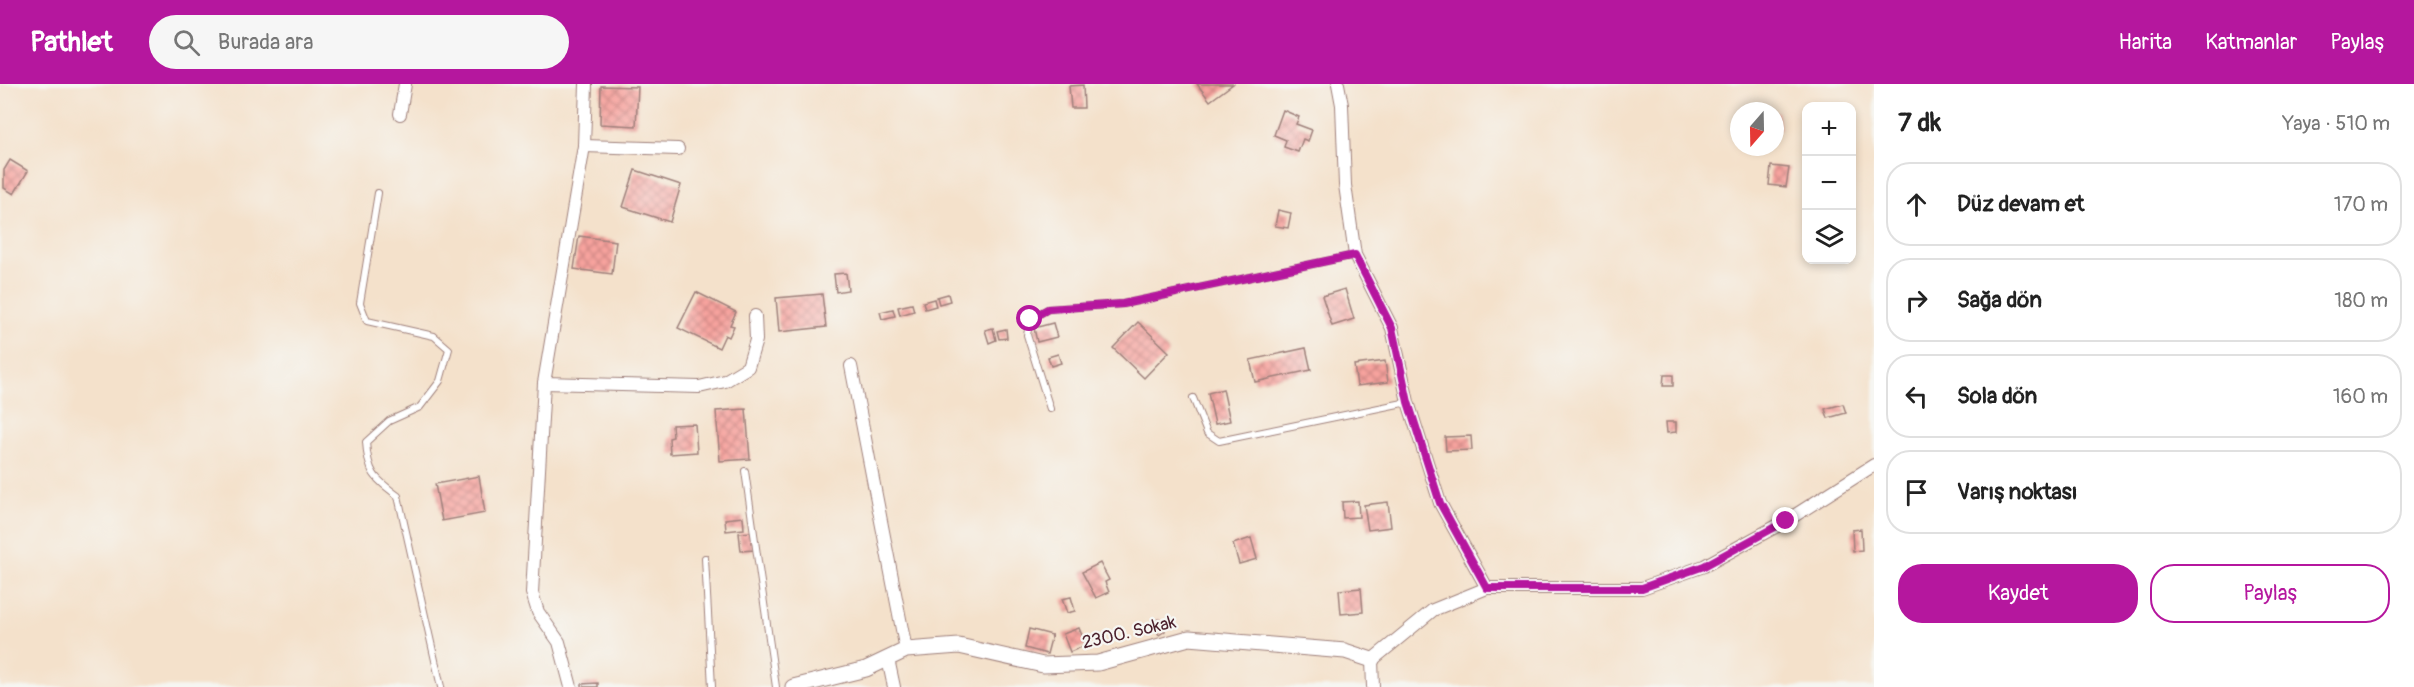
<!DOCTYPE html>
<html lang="tr">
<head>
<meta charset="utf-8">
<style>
  :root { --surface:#fff; --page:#f6f6f6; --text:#222; --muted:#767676; --line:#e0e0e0; --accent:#b5179e }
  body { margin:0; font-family:Pangolin,sans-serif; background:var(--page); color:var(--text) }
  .controls { position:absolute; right:18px; top:18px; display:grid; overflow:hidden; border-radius:12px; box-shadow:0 3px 9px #0003 }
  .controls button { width:54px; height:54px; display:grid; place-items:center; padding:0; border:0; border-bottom:2px solid var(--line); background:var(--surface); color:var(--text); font:30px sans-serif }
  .compass { position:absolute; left:1730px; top:18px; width:54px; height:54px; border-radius:50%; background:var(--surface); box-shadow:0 3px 9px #0003; rotate:200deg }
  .stop { position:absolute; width:18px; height:18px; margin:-14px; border:4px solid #b5179e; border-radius:50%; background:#fff }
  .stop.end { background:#b5179e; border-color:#fff; box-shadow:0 2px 6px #0008 }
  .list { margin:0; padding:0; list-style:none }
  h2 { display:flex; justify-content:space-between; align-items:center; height:78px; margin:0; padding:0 24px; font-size:26px }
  h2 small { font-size:20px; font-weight:400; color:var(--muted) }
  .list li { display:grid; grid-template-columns:39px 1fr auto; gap:18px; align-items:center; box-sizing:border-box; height:84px; margin:0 12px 12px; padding:0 12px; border:2px solid var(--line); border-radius:24px }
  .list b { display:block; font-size:22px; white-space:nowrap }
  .list em { font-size:20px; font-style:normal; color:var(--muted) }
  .actions { display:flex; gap:12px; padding:18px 24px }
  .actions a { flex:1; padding:14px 0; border:2px solid var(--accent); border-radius:24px; text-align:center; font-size:21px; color:var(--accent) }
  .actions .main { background:var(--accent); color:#fff }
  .icon { flex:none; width:33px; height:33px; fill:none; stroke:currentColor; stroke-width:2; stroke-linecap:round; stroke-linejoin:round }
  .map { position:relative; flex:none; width:1874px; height:603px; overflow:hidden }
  header { display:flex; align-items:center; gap:36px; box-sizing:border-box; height:84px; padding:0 30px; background:var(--accent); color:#fff }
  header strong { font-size:28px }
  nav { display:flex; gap:33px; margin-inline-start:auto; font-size:21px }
  .search { width:420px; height:54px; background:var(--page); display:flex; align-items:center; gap:15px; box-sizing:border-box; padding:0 21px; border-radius:33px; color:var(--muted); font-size:22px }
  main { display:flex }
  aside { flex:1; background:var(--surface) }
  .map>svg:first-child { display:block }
</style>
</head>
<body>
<header>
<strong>Pathlet</strong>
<div class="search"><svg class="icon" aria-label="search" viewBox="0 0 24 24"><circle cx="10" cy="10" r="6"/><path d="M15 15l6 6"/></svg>Burada ara</div>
<nav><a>Harita</a><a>Katmanlar</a><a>Paylaş</a></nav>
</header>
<main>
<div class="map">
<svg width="1874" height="603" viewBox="0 0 1874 603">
  <defs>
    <pattern id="building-cross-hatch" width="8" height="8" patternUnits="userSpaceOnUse" patternTransform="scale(1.5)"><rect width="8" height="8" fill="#f7a39e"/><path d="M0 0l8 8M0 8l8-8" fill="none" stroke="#ca8481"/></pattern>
  </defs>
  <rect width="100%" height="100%" fill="#f6f6f2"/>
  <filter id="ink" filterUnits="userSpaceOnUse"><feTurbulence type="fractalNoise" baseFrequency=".0167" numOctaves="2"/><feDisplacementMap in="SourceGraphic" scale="12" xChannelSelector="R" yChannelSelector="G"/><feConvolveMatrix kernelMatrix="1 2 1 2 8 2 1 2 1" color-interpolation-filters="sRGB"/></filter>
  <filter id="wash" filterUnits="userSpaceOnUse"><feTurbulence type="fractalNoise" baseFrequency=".008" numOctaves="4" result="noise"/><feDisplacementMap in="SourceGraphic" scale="24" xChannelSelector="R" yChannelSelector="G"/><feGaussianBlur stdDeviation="1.35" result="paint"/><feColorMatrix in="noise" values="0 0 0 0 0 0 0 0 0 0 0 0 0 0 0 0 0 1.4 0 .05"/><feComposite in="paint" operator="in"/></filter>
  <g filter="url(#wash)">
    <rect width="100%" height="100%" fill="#f4e1cb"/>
    <g id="blocks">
      <g fill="url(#building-cross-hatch)">
        <polygon points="1197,0 1233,0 1210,17"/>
        <polygon points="1083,1 1084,24 1071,24 1069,2"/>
        <polygon points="601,2 638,3 636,42 600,40"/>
        <polygon points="1283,26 1299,33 1296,40 1312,46 1308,57 1303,55 1298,68 1284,63 1286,56 1274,51"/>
        <polygon points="1775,29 1778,29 1780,45 1775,46"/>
        <polygon points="10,76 28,87 14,110 4,104 4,86"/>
        <polygon points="1771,82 1789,84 1786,103 1769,101"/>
        <polygon points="635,86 681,101 670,138 623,123"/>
        <polygon points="1278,126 1291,129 1288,144 1275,142"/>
        <polygon points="579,152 616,157 612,190 574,185"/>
        <polygon points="846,189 848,206 836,208 834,190"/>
        <polygon points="1345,205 1354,235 1332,242 1322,212"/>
        <polygon points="696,208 736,228 730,241 734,242 729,253 725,251 719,264 678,244"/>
        <polygon points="822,210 826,243 779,248 776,214"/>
        <polygon points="948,210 950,217 939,220 937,213"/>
        <polygon points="934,215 936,222 925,225 923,218"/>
        <polygon points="912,220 914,227 900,231 898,223"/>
        <polygon points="893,225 895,232 882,235 880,228"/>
        <polygon points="1138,238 1169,268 1144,294 1113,264"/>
        <polygon points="1053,239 1057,253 1037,258 1034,244"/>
        <polygon points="993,244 996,256 989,259 985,246"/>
        <polygon points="1006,245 1007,254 999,255 997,247"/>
        <polygon points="1306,264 1311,286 1255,298 1250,276"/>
        <polygon points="1058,270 1061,279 1051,282 1048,273"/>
        <polygon points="1385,277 1388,298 1357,302 1354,281"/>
        <polygon points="1664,291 1673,291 1673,302 1663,302"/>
        <polygon points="1223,305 1230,337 1215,340 1208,309"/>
        <polygon points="1843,320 1846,329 1828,334 1825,325"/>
        <polygon points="746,325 750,375 720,377 716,327"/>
        <polygon points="1666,338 1676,338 1676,348 1667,349"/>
        <polygon points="695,340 697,368 670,370 669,354 673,353 672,341"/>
        <polygon points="1471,352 1472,366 1446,367 1445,353"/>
        <polygon points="479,392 485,429 442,437 435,400"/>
        <polygon points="1358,417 1359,433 1343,434 1342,418"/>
        <polygon points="1388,418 1391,443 1368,446 1364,421"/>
        <polygon points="743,433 744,445 726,447 725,435"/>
        <polygon points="1861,445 1862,466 1853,467 1852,446"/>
        <polygon points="752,448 754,466 741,467 739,449"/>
        <polygon points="1251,454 1257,475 1239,480 1233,460"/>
        <polygon points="1100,479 1109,496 1105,498 1109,508 1096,514 1082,488"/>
        <polygon points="1361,504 1363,528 1341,530 1339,506"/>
        <polygon points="1071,513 1075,527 1067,529 1062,515"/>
        <polygon points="1159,535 1165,547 1159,551 1152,538"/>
        <polygon points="1079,544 1086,561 1070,568 1063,550"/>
        <polygon points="1029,545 1052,551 1047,570 1025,564"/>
        <polygon points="598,599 598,603 582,603 582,600"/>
      </g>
    </g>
  </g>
  <g filter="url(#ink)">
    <use href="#blocks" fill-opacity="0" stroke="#9f807b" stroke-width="1.5"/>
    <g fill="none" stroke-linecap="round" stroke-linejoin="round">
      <g stroke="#9f807b" stroke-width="8">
        <g id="service">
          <path d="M378,109L360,219L367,237L434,252L449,265L440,297L420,323L389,337L366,358C368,389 374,394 398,412L441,603"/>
          <polyline points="1193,314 1207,349 1219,357 1408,318"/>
          <polyline points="1050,325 1027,251 1030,235 1048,225 1123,220 1355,171"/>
          <polyline points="745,387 776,603"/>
          <polyline points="705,474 712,603"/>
        </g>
      </g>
      <g stroke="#9f807b" stroke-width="14">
        <g id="minor">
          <polyline points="1338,0 1342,21 1345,101 1355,171 1392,244 1408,318 1440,419 1487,504"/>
          <polyline points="400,30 405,0"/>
          <polyline points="584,62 678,65"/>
          <polyline points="851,282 906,566"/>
          <polyline points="544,299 699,303 725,297 748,283 756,256 755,232"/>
          <polyline points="888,575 894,603"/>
          <polyline points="571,603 559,558 538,528 532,509 544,299 584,62 586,0"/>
          <polyline points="1373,603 1372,576 1433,526 1487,504 1642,504 1704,482 1786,437 1874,381"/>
        </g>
      </g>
      <g stroke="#9f807b" stroke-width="17">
        <polyline id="tertiary" points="793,603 866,585 906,566 959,562 1043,581 1098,579 1189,554 1345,567 1372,576"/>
      </g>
      <use href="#service" stroke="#fff" stroke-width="6"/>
      <use href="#minor" stroke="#fff" stroke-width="12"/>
      <use href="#tertiary" stroke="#fff" stroke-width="15"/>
    </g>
  </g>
  <g fill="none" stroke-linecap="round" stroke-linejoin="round" filter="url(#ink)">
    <polyline stroke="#b5179e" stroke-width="8" points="1030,235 1048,225 1123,220 1355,171 1392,244 1408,318 1440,419 1487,504 1642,504 1704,482 1786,437"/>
  </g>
  <g text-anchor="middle" stroke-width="4.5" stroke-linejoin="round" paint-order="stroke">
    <g font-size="18" fill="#4a1f2b" stroke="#f6f6f2">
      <text transform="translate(1129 548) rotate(-13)" y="6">2300. Sokak</text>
    </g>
  </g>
</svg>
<div class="controls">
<button>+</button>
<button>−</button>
<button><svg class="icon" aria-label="layers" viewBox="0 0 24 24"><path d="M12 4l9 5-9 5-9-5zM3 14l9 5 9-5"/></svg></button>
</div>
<svg class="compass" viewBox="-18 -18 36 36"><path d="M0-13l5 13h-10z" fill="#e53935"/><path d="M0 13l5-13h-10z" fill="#767676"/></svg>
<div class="stop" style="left:1030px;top:235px"></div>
<div class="stop end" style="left:1786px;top:437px"></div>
</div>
<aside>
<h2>7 dk<small>Yaya · 510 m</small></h2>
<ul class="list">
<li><svg class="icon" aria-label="ahead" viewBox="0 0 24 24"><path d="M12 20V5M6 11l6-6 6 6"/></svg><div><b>Düz devam et</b></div><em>170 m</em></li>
<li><svg class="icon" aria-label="right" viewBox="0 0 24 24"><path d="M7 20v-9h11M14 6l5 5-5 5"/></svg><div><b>Sağa dön</b></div><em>180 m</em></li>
<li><svg class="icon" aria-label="left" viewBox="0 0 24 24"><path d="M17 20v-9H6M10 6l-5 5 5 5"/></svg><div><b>Sola dön</b></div><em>160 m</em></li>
<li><svg class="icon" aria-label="arrive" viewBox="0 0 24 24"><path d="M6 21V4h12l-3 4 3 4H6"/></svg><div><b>Varış noktası</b></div></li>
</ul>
<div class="actions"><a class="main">Kaydet</a><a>Paylaş</a></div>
</aside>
</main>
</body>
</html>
